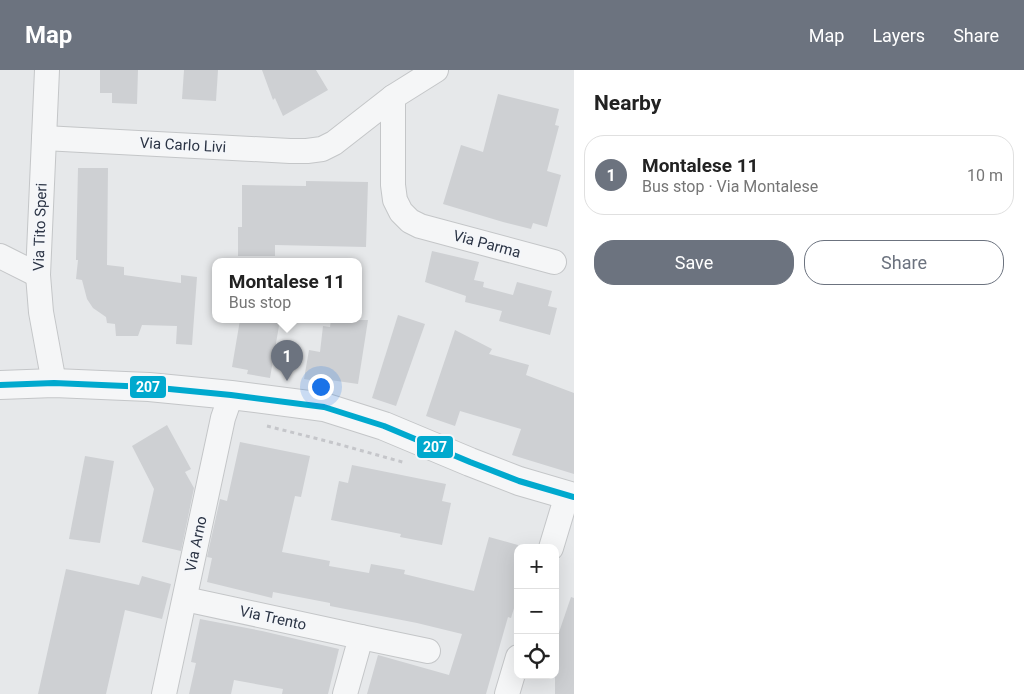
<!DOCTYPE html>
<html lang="en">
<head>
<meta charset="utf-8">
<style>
  :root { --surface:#fff; --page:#f6f6f6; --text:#222; --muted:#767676; --line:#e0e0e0; --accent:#6c737f }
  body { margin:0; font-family:Roboto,sans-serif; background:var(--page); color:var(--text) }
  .controls { position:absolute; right:15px; bottom:15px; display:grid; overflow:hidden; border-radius:10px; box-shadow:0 5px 20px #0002 }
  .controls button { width:45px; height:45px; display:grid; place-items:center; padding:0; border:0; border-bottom:1px solid var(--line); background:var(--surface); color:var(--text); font:25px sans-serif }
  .you { position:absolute; left:320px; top:316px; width:18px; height:18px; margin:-12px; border:4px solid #fff; border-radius:50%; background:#1a73e8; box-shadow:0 0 0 8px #1a73e833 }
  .badge { display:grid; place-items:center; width:32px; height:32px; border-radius:50%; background:var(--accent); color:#fff; font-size:16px; font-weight:700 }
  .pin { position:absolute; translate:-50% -41px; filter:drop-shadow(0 1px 2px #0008) }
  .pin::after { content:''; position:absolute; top:26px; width:18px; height:15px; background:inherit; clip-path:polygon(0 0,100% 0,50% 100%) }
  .popup { position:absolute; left:212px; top:188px; width:150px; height:65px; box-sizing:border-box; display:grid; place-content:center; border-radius:10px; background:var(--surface); filter:drop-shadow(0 1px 4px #0005); font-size:16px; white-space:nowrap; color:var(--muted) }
  .popup b { font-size:19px; color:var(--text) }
  .popup::after { content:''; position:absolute; left:50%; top:100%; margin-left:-10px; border:10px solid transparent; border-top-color:var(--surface) }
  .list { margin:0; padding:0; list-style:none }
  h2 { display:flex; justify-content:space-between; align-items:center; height:65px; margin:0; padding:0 20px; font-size:21px }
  h2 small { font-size:16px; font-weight:400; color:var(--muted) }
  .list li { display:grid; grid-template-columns:32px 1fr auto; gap:15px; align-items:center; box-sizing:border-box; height:80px; margin:0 10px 10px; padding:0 10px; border:1px solid var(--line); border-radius:20px }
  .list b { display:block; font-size:19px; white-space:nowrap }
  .list p { margin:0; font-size:16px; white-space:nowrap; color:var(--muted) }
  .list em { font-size:16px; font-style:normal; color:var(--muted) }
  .actions { display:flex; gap:10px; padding:15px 20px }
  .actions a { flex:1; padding:11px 0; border:1px solid var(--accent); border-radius:20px; text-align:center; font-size:18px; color:var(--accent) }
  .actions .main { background:var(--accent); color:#fff }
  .icon { flex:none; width:28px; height:28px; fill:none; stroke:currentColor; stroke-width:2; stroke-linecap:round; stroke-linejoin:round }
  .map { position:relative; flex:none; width:574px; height:624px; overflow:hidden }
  header { display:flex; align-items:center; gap:30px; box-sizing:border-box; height:70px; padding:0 25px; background:var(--accent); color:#fff }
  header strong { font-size:24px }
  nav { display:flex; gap:28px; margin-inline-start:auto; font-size:18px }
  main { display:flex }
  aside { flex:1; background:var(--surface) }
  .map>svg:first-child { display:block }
</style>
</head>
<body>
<header>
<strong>Map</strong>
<nav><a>Map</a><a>Layers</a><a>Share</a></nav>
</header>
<main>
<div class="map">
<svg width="574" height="624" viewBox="0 0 574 624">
  <rect width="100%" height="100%" fill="#e6e8ea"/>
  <g fill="#ced0d3">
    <polygon points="100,0 138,0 137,34 112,33 112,23 100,23"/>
    <polygon points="184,0 218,0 216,31 182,29"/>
    <polygon points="262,0 316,0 328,20 283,46 275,28 273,30"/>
    <polygon points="498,24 559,39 555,55 559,56 547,101 561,105 547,157 533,153 531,159 503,152 443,134 461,75 483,82"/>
    <polygon points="78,98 108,98 107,195 124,197 124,205 181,213 181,205 197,207 192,275 176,274 177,256 142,255 138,266 116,266 115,254 107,253 106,247 93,238 87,229 82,210 76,209 78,190 76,190"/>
    <polygon points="306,111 368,112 366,177 275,175 275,186 238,186 238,157 242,157 242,115 306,116"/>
    <polygon points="432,181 479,192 474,210 484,212 483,217 513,225 517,212 552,221 548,236 557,238 550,265 499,251 502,241 465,232 466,226 425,212"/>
    <polygon points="398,245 425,254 396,336 372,328"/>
    <polygon points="240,250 280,250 270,308 247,304 248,300 232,297"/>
    <polygon points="331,250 368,250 358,314 330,310 329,313 304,309 309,280 320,282 323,256 330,257"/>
    <polygon points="455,260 492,279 489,284 529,295 526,305 574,323 574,404 512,385 521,359 460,341 455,356 426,346"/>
    <polygon points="167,355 191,399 185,402 194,418 181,481 142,472 154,419 132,376"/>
    <polygon points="240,372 310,386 301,427 295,426 282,482 330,491 329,496 369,503 371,494 405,500 404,504 474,521 489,467 518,475 518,525 511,548 508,547 486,624 367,624 378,585 449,605 462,564 417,553 330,536 330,533 273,522 272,528 207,512 212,488 207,487 220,429 227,431"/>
    <polygon points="85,386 114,391 100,473 69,469"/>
    <polygon points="352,395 446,414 442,431 451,433 442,475 400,467 401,464 331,450 339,411 348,413"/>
    <polygon points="66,499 139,515 142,506 171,514 162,549 125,540 106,624 38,624"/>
    <polygon points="571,527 574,528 574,624 555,624 555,574"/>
    <polygon points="200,549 262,561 339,579 328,624 282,624 283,619 234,610 231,624 189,624 196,593 191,592"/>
  </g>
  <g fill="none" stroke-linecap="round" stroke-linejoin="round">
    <g stroke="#c4c6c8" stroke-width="26">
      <g id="minor">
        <polyline points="47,0 38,205 41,242 54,313"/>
        <polyline points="393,27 393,115 395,130 401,142 410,151 420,156 554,192"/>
        <polyline points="44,68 290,81 307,81 322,79 334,73 393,27 436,0"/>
        <polyline points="0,186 38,205"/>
        <polyline points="551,478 567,425"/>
        <polyline points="185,529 361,567 345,624"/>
        <polyline points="361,567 428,581"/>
        <polyline points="164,624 223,348 231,325"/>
        <polyline points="507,624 518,587"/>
      </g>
    </g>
    <g stroke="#c4c6c8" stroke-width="30">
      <polyline id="tertiary" points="0,315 54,313 149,317 231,325 324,337 384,356 470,392 519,411 574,427"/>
    </g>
    <polyline stroke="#c5c6ca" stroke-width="3" stroke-dasharray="4 4" stroke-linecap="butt" points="267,356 334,373 406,393"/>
    <use href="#minor" stroke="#f5f6f7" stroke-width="24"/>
    <use href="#tertiary" stroke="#f5f6f7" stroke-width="28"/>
    <g stroke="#f4f6f9" stroke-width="10">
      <polyline id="bus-1" points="0,315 54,313 149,317 231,325 324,337 384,356 470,392 519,411 574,427"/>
    </g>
    <use href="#bus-1" stroke="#00a9ce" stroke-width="6"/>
  </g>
  <g text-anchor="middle" stroke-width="4.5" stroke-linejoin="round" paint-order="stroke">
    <g font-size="15" fill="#2b3445" stroke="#f4f6f9">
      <text transform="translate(183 75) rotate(3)" y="5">Via Carlo Livi</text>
      <text transform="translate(40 157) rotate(-88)" y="5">Via Tito Speri</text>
      <text transform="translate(487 174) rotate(15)" y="5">Via Parma</text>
      <text transform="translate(196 474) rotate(-78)" y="5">Via Arno</text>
      <text transform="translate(273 548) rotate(12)" y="5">Via Trento</text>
    </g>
  </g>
  <g stroke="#f4f6f9" stroke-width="2">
    <rect x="129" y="305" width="38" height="24" rx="5" fill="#00a9ce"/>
    <rect x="416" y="365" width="38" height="24" rx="5" fill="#00a9ce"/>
  </g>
  <g font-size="14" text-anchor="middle" font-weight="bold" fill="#fff">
    <text x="148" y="322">207</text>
    <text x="435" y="382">207</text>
  </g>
</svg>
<div class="controls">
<button>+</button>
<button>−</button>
<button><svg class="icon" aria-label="locate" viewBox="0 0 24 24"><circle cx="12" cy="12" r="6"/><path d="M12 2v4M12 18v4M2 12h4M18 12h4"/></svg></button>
</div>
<div class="you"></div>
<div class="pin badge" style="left:287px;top:311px">1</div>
<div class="popup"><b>Montalese 11</b>Bus stop</div>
</div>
<aside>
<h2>Nearby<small></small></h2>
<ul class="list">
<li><span class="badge">1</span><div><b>Montalese 11</b><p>Bus stop · Via Montalese</p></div><em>10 m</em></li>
</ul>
<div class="actions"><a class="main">Save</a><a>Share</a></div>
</aside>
</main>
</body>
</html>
